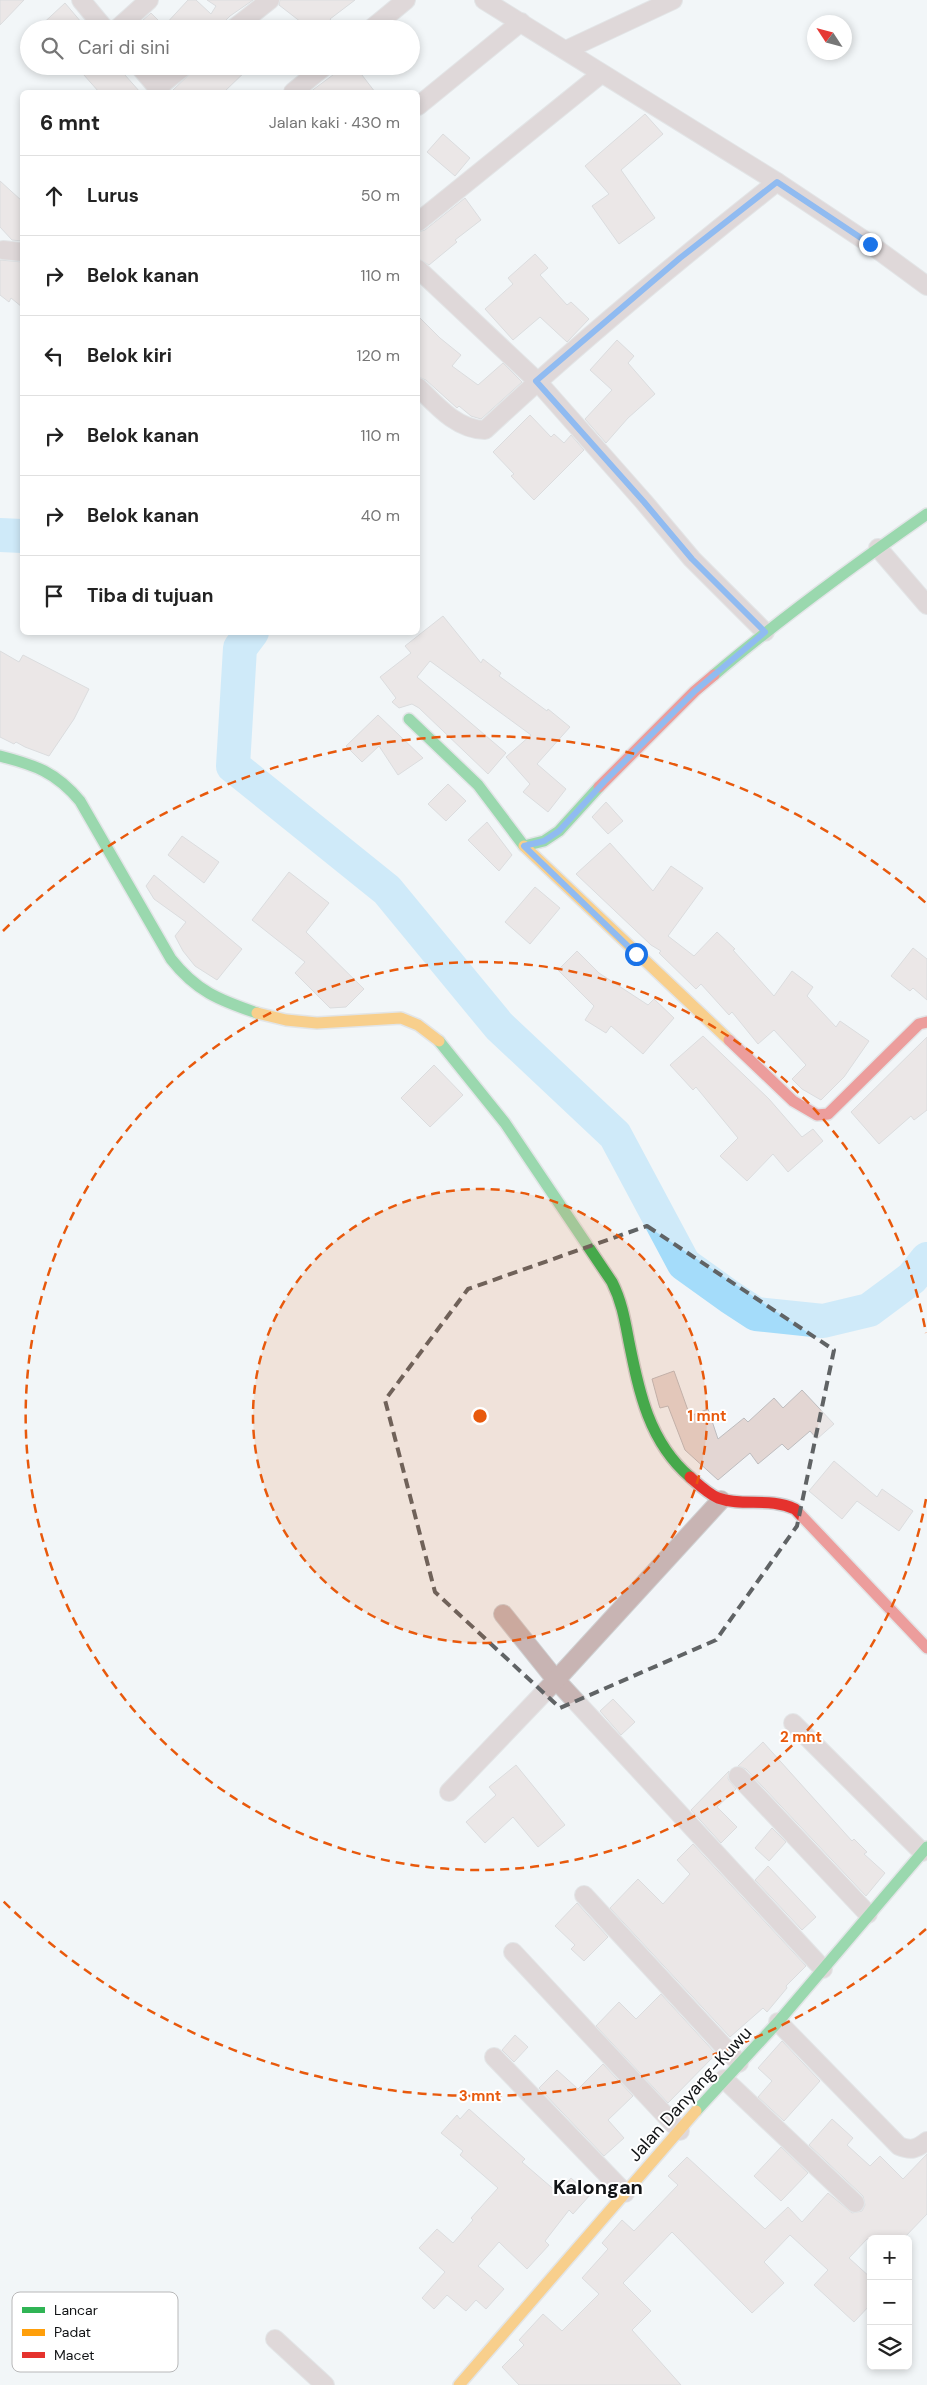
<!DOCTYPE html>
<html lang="id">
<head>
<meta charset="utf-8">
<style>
  :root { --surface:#fff; --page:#f6f6f6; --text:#222; --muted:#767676; --line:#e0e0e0 }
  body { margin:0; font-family:"DM Sans",sans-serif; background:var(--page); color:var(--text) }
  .controls { position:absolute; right:15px; bottom:15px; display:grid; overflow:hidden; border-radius:8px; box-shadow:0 2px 8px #0003 }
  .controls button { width:45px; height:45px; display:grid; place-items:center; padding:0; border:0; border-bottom:1px solid var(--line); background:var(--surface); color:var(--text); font:25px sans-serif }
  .compass { position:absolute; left:807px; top:15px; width:45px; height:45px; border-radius:50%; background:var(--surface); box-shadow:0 2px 8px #0003; rotate:306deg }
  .stop { position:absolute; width:15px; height:15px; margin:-11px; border:4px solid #1a73e8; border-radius:50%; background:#fff }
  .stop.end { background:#1a73e8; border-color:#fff; box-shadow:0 1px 5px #0008 }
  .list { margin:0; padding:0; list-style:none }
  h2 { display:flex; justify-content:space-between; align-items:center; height:65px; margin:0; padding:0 20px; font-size:21px }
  h2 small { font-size:16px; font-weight:400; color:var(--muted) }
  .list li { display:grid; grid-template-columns:32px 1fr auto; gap:15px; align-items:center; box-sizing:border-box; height:80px; padding:0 20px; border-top:1px solid var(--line) }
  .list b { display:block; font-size:19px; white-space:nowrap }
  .list em { font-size:16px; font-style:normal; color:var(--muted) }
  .icon { flex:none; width:28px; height:28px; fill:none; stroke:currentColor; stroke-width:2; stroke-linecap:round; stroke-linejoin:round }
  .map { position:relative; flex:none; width:927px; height:2385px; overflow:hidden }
  .search { position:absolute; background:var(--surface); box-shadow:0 2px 8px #0003; left:20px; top:20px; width:400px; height:55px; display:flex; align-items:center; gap:12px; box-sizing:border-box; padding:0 18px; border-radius:28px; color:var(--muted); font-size:19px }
  .panel { position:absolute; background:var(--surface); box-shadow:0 2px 8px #0003; left:20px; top:90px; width:400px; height:545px; border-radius:8px }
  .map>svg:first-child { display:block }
</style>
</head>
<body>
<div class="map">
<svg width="927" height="2385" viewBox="0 0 927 2385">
  <rect width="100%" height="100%" fill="#f2f5f8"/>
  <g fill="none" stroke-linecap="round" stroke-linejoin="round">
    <g stroke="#a4dcfa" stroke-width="34">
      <polyline points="0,535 22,536"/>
      <polyline points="252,632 240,648 233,766 387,890 499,1026 615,1135 684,1264 730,1297 756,1314 823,1321 869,1310 912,1278 927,1259"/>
    </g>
  </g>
  <g fill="#e3d6d3" stroke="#bebdbf">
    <polygon points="0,0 24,0 0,25"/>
    <polygon points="188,0 196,0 211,14 216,6 207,0 253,0 230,16 222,24 223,29 133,29 151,13 164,26"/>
    <polygon points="280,0 355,0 330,19 337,29 310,29 279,5"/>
    <polygon points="65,3 87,29 37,29"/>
    <polygon points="76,66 117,66 140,92 99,92"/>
    <polygon points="198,66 251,66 224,92 171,92"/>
    <polygon points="345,66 355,66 375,92 310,92"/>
    <polygon points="645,114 663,134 621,170 655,218 619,244 592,206 609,194 585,166"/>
    <polygon points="443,134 470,158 455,176 427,152"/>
    <polygon points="0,181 22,201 22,241 12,240 0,227"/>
    <polygon points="465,198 481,220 455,240 457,242 429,265 418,259 418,232 425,230"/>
    <polygon points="535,254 548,268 540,275 567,305 571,302 589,319 567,342 540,317 513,340 485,309 513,284 508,278"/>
    <polygon points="0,260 22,262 22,307 11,298 9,302 0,295"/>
    <polygon points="418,316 440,338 461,355 452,366 478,385 503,363 522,382 481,419 471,416 459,406 457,408 426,380 418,377"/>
    <polygon points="617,340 634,356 628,363 655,394 628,418 606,443 585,419 612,390 590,370"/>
    <polygon points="530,415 551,437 554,434 564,443 571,435 584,450 534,500 511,476 514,474 493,452"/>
    <polygon points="443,616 481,663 483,659 501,673 499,676 547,711 548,709 570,727 537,764 566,789 548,812 523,792 530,784 506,757 531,735 430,661 417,677 506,753 488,774 419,708 412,704 399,708 392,702 396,698 380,677 411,653 405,646"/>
    <polygon points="0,651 19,662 23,655 89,689 74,719 49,756 25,747 16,742 14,744 0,737"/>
    <polygon points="378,715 423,758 398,775 379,746 362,762 346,746"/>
    <polygon points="448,784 466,801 446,821 428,804"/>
    <polygon points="606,802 623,821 608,834 592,817"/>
    <polygon points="487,822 512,855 499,871 468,840"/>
    <polygon points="182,836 219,862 204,883 168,855"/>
    <polygon points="610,843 653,891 671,866 703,888 668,936 694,956 717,932 735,949 733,950 774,996 792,971 813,987 807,996 836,1027 840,1021 869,1041 844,1077 821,1100 802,1089 792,1079 806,1065 774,1030 758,1044 732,1012 729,1015 701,984 696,989 659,953 661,951 651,945 576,874"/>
    <polygon points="289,872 329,903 306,932 364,989 346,1007 330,1008 295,973 305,962 252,920"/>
    <polygon points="154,875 242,949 217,980 195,966 183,951 175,936 186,922 154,899 146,886"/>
    <polygon points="535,887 560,908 530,944 505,922"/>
    <polygon points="913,948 927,959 927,1000 913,988 910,991 891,976"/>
    <polygon points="577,951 599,973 648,1005 654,999 674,1018 643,1054 611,1026 606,1033 585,1020 594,1006 558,970"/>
    <polygon points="703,1036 769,1099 802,1137 813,1129 823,1141 788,1172 773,1154 747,1181 720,1156 738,1138 696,1087 693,1090 670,1065"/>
    <polygon points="927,1037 927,1110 914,1120 911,1116 879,1144 851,1112"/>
    <polygon points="434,1065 463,1095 430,1127 401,1098"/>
    <polygon points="674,1371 690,1416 708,1409 718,1439 744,1418 748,1422 774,1398 783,1408 802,1390 834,1424 817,1439 810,1431 788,1450 782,1444 758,1464 750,1453 718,1480 685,1450 668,1406 660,1408 659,1405 652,1379"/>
    <polygon points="834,1461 877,1497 882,1489 913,1511 899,1531 857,1501 842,1519 809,1491"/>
    <polygon points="613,1699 635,1722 621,1735 600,1711"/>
    <polygon points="763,1742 852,1841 854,1839 867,1852 864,1854 885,1873 866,1896 746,1769 738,1766"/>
    <polygon points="516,1765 565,1825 538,1847 513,1817 485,1843 466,1822 496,1795 489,1787"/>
    <polygon points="729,1771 728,1779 736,1789 717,1807 737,1827 721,1843 691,1810"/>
    <polygon points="772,1828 786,1842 769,1861 755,1848"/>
    <polygon points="693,1844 806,1966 786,1986 787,1988 767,2012 763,2008 730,2037 610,1908 638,1879 663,1904 690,1874 677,1860"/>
    <polygon points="768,1866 816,1917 802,1930 755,1880"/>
    <polygon points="577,1903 608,1937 584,1961 571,1949 575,1945 555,1926"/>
    <polygon points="661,1994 716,2054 668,2103 596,2026 619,2002 636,2019"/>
    <polygon points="515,2035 528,2047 514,2062 502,2050"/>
    <polygon points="782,2041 820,2081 784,2121 758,2097 772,2081 758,2068"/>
    <polygon points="603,2064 633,2096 608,2120 624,2138 604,2156 539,2088 557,2070 578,2089"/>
    <polygon points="469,2109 525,2159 522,2162 558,2193 571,2178 590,2195 573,2214 569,2210 545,2241 549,2245 527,2269 499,2242 478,2266 504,2289 486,2309 476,2300 466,2311 447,2295 434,2309 422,2298 445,2272 419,2248 437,2229 453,2243 473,2220 471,2218 498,2188 460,2155 463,2151 441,2133 457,2115 460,2119"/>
    <polygon points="832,2119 853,2138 847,2145 870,2166 880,2156 903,2179 927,2154 927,2214 903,2239 867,2239 849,2258 871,2278 871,2304 854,2322 814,2285 828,2270 790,2235 764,2262 784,2283 752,2313 672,2232 623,2283 651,2311 632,2330 681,2385 519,2385 502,2367 524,2345 519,2340 543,2314 562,2331 599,2294 582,2278 608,2249 602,2243 622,2220 634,2231 678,2185 668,2176 687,2157 765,2229 788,2207 802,2222 828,2193 852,2213 862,2211 865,2205 863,2196 809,2145"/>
    <polygon points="781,2147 808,2173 781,2201 754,2176"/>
  </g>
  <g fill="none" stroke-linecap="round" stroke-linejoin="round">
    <g stroke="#cfd1d3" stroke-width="20">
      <g id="street">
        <polyline points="81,0 105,29"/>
        <polyline points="484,0 777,182 870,244 927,286"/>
        <polyline points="117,29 149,0"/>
        <polyline points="233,29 270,0"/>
        <polyline points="371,29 406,0"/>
        <polyline points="566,50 673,0"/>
        <polyline points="139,66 161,92"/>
        <polyline points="158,87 185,66"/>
        <polyline points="293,92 325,66"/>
        <polyline points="418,106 521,22"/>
        <polyline points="418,222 601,74"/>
        <polyline points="3,250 22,252"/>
        <polyline points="418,269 537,381 644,502 692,559 765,632"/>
        <path d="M418,387C436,405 457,430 485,430C578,343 676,262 777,182"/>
        <polyline points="878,548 927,605"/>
        <polyline points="503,1614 556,1680 823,1969"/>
        <polyline points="793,1723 922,1852"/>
        <polyline points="738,1776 868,1914"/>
        <polyline points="449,1792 556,1680 721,1500"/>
        <polyline points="584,1895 739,2063"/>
        <polyline points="513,1952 680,2131"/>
        <path d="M778,2022L899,2146C911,2151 917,2149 927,2141"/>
        <polyline points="494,2057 625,2193"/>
        <polyline points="724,2079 855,2203"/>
        <polyline points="275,2339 325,2385"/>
      </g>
    </g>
    <g stroke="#cfd1d3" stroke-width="14">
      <g id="fast">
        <path d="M714,675C782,617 854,565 927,514"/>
        <polyline points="409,719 478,785 524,846 544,841 559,831 599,787"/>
        <path d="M0,756C35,765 56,772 80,801L171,959C196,991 219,1000 257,1013"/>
        <path d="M439,1041L505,1123L612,1282C622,1302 625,1321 629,1342C639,1392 649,1442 690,1477"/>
        <polyline points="696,2111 778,2022 927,1847"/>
      </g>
    </g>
    <g stroke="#cfd1d3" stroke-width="14">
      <g id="slow">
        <polyline points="524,846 729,1040"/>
        <polyline points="257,1013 286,1020 317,1023 401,1018 418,1025 439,1041"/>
        <polyline points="459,2385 696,2111"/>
      </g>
    </g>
    <g stroke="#cfd1d3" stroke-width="14">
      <g id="jam">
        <polyline points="599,787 695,691 714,675"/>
        <polyline points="729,1040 793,1101 817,1115 828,1114 919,1024 927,1022"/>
        <path d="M690,1477C698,1484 707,1493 718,1498C743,1507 769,1497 795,1509L927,1648"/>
      </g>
    </g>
    <use href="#street" stroke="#c8b4b3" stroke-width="18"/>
    <use href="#fast" stroke="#30b455" stroke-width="11"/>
    <use href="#slow" stroke="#ff9f0a" stroke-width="11"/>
    <use href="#jam" stroke="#e5322d" stroke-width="11"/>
  </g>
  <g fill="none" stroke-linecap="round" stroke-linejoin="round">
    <polyline stroke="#1a73e8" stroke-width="6" points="636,954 524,846 544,841 559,831 604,782 695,691 765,632 692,559 644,502 536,381 680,258 777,182 870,244"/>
  </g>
  <path d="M0 0H927V2385H0ZM647,1226L834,1350L797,1526L716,1640L560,1708L435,1592L385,1400L468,1289Z" fill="#f2f5f8" fill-opacity=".55" fill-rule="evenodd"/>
  <path fill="none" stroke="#606365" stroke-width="4" stroke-dasharray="10 6" stroke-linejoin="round" d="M647,1226L834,1350L797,1526L716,1640L560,1708L435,1592L385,1400L468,1289Z"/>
  <circle cx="480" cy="1416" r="227" fill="#e8590c" fill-opacity=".12"/>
  <g fill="none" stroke="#e8590c" stroke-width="2.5" stroke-dasharray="9 6">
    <circle cx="480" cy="1416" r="227"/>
    <path d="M926 1499A454 454 0 1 1 926 1333"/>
    <path d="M926 1929A680 680 0 0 1 3 1901M3 931A680 680 0 0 1 926 903"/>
  </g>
  <g text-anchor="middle" stroke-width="4" stroke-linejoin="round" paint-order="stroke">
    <g font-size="18" fill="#121416" stroke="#fff">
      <text transform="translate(690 2094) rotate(-48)" y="6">Jalan Danyang-Kuwu</text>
    </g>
    <g font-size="20" font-weight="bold" fill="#121416" stroke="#fff">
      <text x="598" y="2194">Kalongan</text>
    </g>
  </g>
  <rect x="12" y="2292" width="166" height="80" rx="8" fill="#fff" stroke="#b8b8b9" stroke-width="1"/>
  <rect x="22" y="2307" width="23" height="6" fill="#30b455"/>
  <rect x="22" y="2329" width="23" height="7" fill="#ff9f0a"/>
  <rect x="22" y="2352" width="23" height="6" fill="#e5322d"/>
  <g font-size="14" fill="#121416">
    <text x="54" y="2315">Lancar</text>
    <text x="54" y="2337">Padat</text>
    <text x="54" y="2360">Macet</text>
  </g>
  <circle cx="480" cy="1416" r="8" fill="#e8590c" stroke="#fff" stroke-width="2.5"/>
  <g font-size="15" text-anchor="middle" font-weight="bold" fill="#e8590c" stroke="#fff" stroke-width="4" stroke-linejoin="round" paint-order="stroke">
    <text x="707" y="1421">1 mnt</text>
    <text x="801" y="1742">2 mnt</text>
    <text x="480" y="2101">3 mnt</text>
  </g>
</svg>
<div class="controls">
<button>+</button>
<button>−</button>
<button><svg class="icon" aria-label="layers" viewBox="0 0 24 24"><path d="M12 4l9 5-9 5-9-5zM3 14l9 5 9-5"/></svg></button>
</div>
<svg class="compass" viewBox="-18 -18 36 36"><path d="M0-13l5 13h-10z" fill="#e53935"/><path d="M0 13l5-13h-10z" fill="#767676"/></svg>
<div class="stop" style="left:636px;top:954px"></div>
<div class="stop end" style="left:870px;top:244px"></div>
<div class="search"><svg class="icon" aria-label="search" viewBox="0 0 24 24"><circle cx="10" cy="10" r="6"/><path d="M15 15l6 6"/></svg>Cari di sini</div>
<section class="panel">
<h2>6 mnt<small>Jalan kaki · 430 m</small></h2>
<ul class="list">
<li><svg class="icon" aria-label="ahead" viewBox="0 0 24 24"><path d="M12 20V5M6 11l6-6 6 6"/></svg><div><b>Lurus</b></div><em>50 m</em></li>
<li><svg class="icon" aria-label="right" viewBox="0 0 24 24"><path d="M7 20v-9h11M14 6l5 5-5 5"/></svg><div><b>Belok kanan</b></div><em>110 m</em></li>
<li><svg class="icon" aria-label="left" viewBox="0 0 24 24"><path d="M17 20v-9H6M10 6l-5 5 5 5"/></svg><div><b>Belok kiri</b></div><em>120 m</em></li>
<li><svg class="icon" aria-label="right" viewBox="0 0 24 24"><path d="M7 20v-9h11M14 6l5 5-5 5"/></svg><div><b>Belok kanan</b></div><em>110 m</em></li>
<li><svg class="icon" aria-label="right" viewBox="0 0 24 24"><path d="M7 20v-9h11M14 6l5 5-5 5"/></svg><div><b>Belok kanan</b></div><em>40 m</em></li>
<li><svg class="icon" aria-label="arrive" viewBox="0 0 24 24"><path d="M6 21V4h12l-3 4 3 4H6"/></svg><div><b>Tiba di tujuan</b></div></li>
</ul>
</section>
</div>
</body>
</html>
